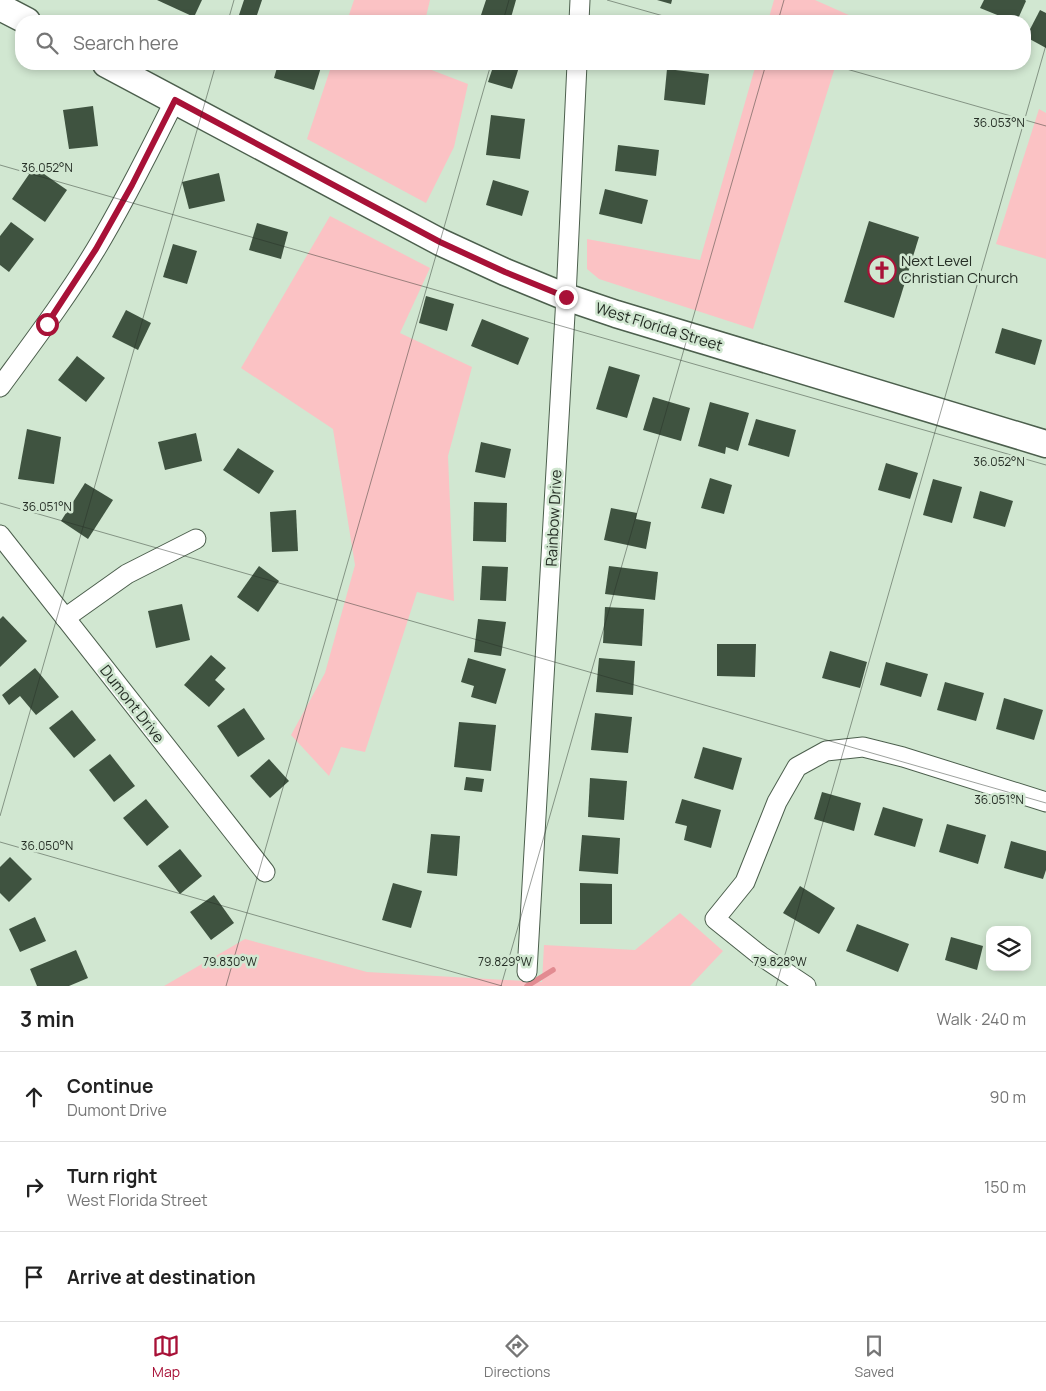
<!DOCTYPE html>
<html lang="en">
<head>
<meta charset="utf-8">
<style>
  :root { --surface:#fff; --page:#f6f6f6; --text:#222; --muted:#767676; --line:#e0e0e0; --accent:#a81137 }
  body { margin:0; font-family:Manrope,sans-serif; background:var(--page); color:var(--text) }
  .controls { position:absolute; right:15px; bottom:15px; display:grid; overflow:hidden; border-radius:10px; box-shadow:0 2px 8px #0003 }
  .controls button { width:45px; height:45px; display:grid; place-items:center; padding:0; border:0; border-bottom:1px solid var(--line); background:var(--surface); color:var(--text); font:25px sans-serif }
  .stop { position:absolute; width:15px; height:15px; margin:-11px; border:4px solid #a81137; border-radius:50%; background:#fff }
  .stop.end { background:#a81137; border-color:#fff; box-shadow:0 1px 5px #0008 }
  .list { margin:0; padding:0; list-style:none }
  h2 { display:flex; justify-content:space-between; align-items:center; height:65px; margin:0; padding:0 20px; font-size:21px }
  h2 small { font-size:16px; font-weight:400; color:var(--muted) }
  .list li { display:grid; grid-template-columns:32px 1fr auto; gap:15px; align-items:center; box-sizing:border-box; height:90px; padding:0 20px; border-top:1px solid var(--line) }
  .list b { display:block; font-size:19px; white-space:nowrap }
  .list p { margin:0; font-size:16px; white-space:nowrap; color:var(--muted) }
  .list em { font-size:16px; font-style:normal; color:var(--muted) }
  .icon { flex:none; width:28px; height:28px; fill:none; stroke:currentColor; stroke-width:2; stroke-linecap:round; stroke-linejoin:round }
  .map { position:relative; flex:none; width:1046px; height:986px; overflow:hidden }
  .search { position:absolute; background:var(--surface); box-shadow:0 2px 8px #0003; left:15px; right:15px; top:15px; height:55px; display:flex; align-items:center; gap:12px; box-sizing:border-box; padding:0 18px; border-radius:20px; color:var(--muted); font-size:19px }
  .sheet { height:335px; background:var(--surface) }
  nav { display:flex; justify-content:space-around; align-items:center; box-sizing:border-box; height:70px; border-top:1px solid var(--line); background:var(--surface); font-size:14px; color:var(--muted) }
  nav a { display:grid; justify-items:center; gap:2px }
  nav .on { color:var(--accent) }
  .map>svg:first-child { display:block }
</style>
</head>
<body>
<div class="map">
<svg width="1046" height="986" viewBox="0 0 1046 986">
  <rect width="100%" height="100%" fill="#d1e7d1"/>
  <g fill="#fbc2c4">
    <polygon points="354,0 430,0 425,21 347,21"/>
    <polygon points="774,0 815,0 851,16 849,21 768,21"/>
    <polygon points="332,64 416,64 468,84 454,147 426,203 307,139"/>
    <polygon points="756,64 836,64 753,329 599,279 587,269 587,239 700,260"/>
    <polygon points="1039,109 1046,113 1046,259 996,244"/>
    <polygon points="330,216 430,268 400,333 472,367 448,456 454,601 417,592 365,752 341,747 329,776 291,735 325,673 355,565 333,429 241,368"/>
    <polygon points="680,913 723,951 690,986 164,986 245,939 367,972 542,982 544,945 635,950"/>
  </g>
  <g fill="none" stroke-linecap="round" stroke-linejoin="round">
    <polyline stroke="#e28b91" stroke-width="5.5" points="527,986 553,970"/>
  </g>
  <g fill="#3f5340">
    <polygon points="157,0 202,0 194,17"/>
    <polygon points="244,0 262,0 255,21 237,21"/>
    <polygon points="486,0 516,0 510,21 479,21"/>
    <polygon points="657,0 672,0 671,4"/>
    <polygon points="984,0 1025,0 1026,1 1017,21 1012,21 980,8"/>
    <polygon points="1040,10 1046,13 1046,48 1026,37"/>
    <polygon points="278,64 322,64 314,90 274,78"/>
    <polygon points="494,64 520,64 512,89 488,82"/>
    <polygon points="667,69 709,74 705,105 664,100"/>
    <polygon points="93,106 98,146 69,149 63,110"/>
    <polygon points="491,115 525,119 520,159 486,155"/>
    <polygon points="618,145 659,150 656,176 615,171"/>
    <polygon points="34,167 67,190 45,222 12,199"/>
    <polygon points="219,173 225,201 189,209 182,182"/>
    <polygon points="493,180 529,191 522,216 486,205"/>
    <polygon points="605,189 648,200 642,224 599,214"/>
    <polygon points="869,221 919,237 894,318 844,302"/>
    <polygon points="11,222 34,239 9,272 0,265 0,236"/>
    <polygon points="257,223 288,232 281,259 249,250"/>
    <polygon points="173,244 197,251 187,284 163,277"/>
    <polygon points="426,296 454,304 447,331 419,323"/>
    <polygon points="126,310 151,323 138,350 112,337"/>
    <polygon points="482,319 529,338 518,365 471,346"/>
    <polygon points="1002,328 1042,340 1035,365 995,353"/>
    <polygon points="77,356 105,378 86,402 58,380"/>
    <polygon points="609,366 640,375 627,418 596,409"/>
    <polygon points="653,397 690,408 681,441 643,430"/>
    <polygon points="710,402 749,413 738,451 726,447 725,454 698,446"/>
    <polygon points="756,419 796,430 789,457 748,445"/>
    <polygon points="27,429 61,437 54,484 18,479"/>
    <polygon points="196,433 202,461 165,470 158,442"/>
    <polygon points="481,442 511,449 505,478 475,472"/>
    <polygon points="238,448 274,471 259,494 223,470"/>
    <polygon points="886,463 918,473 910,499 878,490"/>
    <polygon points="710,478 732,485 724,514 701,508"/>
    <polygon points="933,479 962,487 952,523 923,515"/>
    <polygon points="85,483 113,500 88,539 61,521"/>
    <polygon points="980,491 1013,501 1005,527 973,518"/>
    <polygon points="474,502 507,503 506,542 473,541"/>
    <polygon points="611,508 637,513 636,519 651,522 646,549 604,540"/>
    <polygon points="296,510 298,551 272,552 270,512"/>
    <polygon points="259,566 279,581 258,612 237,597"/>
    <polygon points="482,566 508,567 506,601 480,600"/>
    <polygon points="609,566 658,572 655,600 605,594"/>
    <polygon points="182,604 190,640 156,648 148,611"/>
    <polygon points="605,607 644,609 642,646 603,643"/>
    <polygon points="3,616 27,641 0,667 0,619"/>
    <polygon points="478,619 506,622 501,656 474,652"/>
    <polygon points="717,644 756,644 755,677 717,676"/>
    <polygon points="830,651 867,662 860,688 822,678"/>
    <polygon points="211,655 226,668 215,680 225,689 209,707 184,685"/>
    <polygon points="468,658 506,669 496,704 471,697 474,686 461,682"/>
    <polygon points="599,658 635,661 633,695 596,692"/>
    <polygon points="886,662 928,674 921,697 880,685"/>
    <polygon points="35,668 59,697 36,715 20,696 9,705 2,695"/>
    <polygon points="945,682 984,693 976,721 937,710"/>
    <polygon points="1004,698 1043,710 1034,740 996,729"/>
    <polygon points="244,708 265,739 238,757 217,726"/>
    <polygon points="72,710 96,740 74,758 49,728"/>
    <polygon points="595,713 632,717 628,753 591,750"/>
    <polygon points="459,722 496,725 491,771 454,767"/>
    <polygon points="703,747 742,758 733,790 694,778"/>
    <polygon points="110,754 135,786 114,802 89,770"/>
    <polygon points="269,759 289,781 270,798 250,776"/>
    <polygon points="466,777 484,779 482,792 464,790"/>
    <polygon points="590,778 627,781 624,820 588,817"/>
    <polygon points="822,792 861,803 854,831 814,819"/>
    <polygon points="146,799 169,827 147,846 123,818"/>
    <polygon points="682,799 721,810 711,848 684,840 687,826 675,823"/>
    <polygon points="883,807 923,819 915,847 874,835"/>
    <polygon points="947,824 986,835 978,864 939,852"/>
    <polygon points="431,834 460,836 457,876 427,873"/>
    <polygon points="582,835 620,838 618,874 579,871"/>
    <polygon points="1011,841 1046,851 1046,870 1043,879 1004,868"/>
    <polygon points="180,849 202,876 180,894 158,866"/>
    <polygon points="10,857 32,879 9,902 0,893 0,867"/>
    <polygon points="393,883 422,891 411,928 382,920"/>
    <polygon points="580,883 612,884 612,924 580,924"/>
    <polygon points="800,886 835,908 819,934 783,913"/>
    <polygon points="214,895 234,923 211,940 190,912"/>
    <polygon points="35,917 46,941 20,952 9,929"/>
    <polygon points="857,924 909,944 898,972 846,951"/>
    <polygon points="951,937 983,946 977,970 945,960"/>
    <polygon points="76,950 88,978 69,986 37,986 30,969"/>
  </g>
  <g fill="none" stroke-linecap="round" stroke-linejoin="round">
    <g stroke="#4c5f4d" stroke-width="21">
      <g id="minor">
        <polyline points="579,21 580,0"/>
        <path d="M0,387C33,342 67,297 96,249C125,201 150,150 175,100"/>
        <polyline points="0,535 265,872"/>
        <polyline points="65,618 127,574 196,539"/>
        <polyline points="527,972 566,297 577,64"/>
        <polyline points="806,986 761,956 715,919 745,882 777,802 797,767 826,751 863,747 903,757 1046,802"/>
      </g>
    </g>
    <g stroke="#4c5f4d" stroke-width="29">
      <g id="secondary">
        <polyline points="0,7 27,21"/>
        <polyline points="106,64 440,242 505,272 566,297 616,314 1046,444"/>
      </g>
    </g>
    <use href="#minor" stroke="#fff" stroke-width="19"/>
    <use href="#secondary" stroke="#fff" stroke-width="26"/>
  </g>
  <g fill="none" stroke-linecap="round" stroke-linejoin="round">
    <polyline stroke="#a81137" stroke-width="6" points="47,324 96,249 132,185 175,100 440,242 505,272 566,297"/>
  </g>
  <path fill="none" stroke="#262f26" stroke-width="1" stroke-opacity="0.45" d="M607,0L681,21M228,21L234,0M503,21L509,0M778,21L784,0M829,64L1046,126M0,165L1046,465M0,503L1046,803M0,816L216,64M0,842L502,986M226,986L491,64M501,986L766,64M776,986L1046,45"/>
  <defs>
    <g id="church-ring" transform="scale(1.4375)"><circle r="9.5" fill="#d1e7d1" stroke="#a81137" stroke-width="1.5"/><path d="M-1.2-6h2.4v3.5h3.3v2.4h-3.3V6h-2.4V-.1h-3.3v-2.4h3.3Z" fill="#a81137"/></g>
  </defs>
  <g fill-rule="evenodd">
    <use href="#church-ring" x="882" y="270"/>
  </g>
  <g text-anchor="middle" stroke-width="5" stroke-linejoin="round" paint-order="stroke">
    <g font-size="15" fill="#262f26" stroke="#d1e7d1" text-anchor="start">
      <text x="901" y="266">Next Level<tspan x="901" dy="17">Christian Church</tspan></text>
    </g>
    <g font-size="15" fill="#262f26" stroke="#d1e7d1">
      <text transform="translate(659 327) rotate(17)" y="5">West Florida Street</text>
      <text transform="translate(554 518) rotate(-87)" y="5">Rainbow Drive</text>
      <text transform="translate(132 704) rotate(52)" y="5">Dumont Drive</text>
    </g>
  </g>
  <g font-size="12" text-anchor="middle" fill="#262f26" stroke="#d1e7d1" stroke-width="5" stroke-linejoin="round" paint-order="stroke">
    <text x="999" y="127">36.053°N</text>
    <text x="47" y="172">36.052°N</text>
    <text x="999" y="466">36.052°N</text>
    <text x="47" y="511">36.051°N</text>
    <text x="999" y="804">36.051°N</text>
    <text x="47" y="850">36.050°N</text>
    <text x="230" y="966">79.830°W</text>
    <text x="505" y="966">79.829°W</text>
    <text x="780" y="966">79.828°W</text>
  </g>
</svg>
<div class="controls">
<button><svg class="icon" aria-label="layers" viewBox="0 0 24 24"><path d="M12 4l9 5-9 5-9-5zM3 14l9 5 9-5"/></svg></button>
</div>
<div class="stop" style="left:47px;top:324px"></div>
<div class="stop end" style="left:566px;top:297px"></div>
<div class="search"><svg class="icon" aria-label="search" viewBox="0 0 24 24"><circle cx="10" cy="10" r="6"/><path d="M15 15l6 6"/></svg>Search here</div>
</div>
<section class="sheet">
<h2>3 min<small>Walk · 240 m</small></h2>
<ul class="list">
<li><svg class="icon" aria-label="ahead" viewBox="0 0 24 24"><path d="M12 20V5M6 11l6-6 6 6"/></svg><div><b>Continue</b><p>Dumont Drive</p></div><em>90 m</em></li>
<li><svg class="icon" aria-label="right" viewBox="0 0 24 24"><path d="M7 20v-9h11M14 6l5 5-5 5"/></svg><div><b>Turn right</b><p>West Florida Street</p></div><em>150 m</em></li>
<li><svg class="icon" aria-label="arrive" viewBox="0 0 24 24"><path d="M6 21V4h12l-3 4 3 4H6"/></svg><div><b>Arrive at destination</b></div></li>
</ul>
</section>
<nav>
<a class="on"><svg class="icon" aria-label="map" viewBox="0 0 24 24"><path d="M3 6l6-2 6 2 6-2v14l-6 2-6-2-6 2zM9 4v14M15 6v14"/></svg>Map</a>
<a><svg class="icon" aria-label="directions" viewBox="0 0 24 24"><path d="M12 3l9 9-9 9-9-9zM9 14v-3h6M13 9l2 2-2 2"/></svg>Directions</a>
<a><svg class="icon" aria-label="saved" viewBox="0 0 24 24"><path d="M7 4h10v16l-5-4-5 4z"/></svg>Saved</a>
</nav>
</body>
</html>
